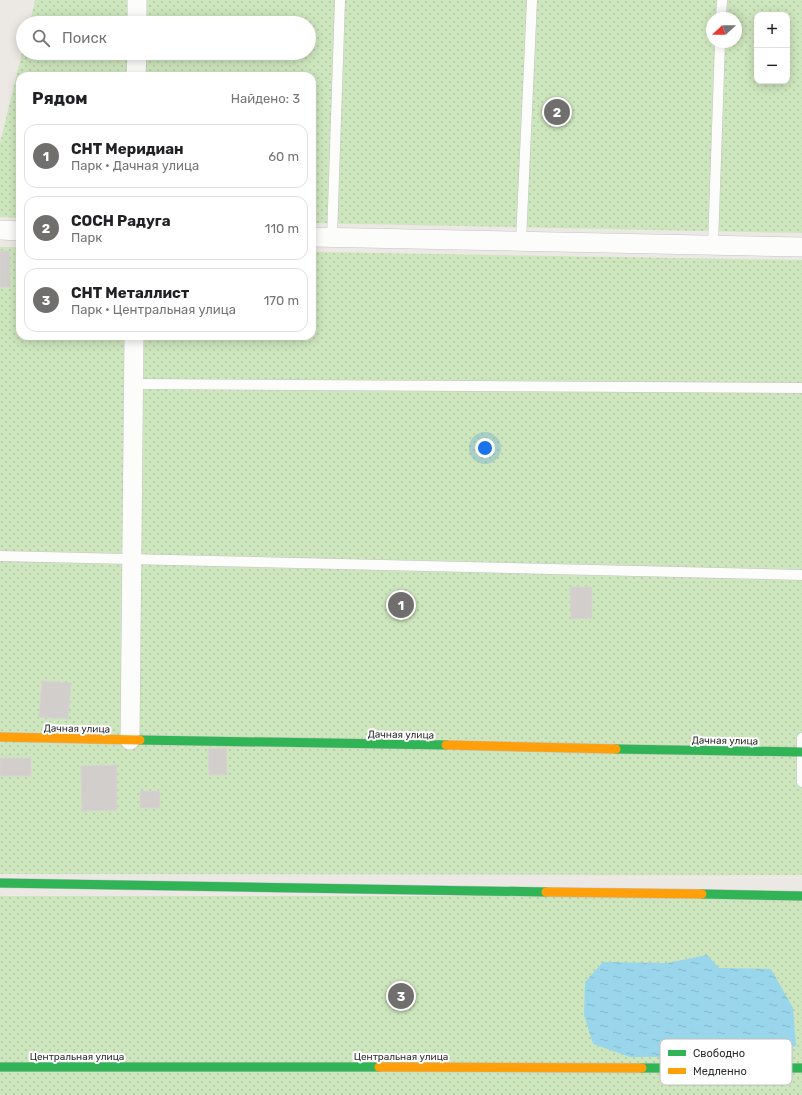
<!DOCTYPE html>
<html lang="ru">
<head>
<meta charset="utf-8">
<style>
  :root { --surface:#fff; --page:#f2f2f2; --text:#202124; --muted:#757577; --line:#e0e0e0; --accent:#706f6e }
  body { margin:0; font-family:Rubik,sans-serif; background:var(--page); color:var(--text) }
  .controls { position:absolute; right:12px; top:12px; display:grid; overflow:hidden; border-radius:8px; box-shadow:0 2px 10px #0003 }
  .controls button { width:36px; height:36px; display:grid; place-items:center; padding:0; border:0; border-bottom:1px solid var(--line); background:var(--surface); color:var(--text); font:20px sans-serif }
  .compass { position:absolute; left:706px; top:12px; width:36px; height:36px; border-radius:50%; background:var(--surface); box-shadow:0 2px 10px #0003; rotate:249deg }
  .you { position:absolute; left:485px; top:448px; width:14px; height:14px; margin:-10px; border:3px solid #fff; border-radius:50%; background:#1a73e8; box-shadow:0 0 0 6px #1a73e833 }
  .badge { display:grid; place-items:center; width:26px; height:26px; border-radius:50%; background:var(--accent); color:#fff; font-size:13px; font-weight:700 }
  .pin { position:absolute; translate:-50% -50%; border:2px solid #fff; box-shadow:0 1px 4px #0006 }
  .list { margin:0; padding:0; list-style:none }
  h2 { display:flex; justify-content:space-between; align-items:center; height:52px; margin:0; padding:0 16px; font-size:17px }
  h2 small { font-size:13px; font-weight:400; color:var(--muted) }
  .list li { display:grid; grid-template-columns:26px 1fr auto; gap:12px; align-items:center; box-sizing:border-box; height:64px; margin:0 8px 8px; padding:0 8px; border:1px solid var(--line); border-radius:12px }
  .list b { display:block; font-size:15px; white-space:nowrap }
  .list p { margin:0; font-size:13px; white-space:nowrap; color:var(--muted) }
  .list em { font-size:13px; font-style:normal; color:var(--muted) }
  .icon { flex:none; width:22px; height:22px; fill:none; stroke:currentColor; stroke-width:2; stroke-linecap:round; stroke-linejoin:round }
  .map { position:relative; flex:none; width:802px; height:1095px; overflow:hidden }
  .search { position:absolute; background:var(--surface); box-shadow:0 2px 10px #0003; left:16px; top:16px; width:300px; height:44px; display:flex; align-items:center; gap:10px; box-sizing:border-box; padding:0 14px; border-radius:22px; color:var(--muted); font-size:15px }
  .panel { position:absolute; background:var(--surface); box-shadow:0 2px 10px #0003; left:16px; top:72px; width:300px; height:268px; border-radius:12px }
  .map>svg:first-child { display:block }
</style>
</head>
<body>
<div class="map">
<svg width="802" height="1095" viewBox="0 0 802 1095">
  <defs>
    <pattern id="grass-dots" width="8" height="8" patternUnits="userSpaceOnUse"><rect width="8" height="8" fill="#cee6be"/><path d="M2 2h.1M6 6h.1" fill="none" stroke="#b1c6a4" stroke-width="1.8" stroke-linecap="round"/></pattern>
    <pattern id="water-ripples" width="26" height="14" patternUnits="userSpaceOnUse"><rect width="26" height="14" fill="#99d6ec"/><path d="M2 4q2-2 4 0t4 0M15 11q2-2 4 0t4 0" fill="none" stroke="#84b8cb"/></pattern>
  </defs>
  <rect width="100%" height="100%" fill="#ece8e4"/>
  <g fill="url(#grass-dots)" fill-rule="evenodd">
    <path d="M35,0H802V233L312,223V76H20V218L0,217V143L23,49V53H309V23H30ZM757,15H787V81H757ZM712,18H736V42H712Z"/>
    <polygon points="0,247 20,247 20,336 312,336 312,252 802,260 802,875 0,874"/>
    <rect x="0" y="896" width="802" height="199"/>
  </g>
  <polygon fill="url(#water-ripples)" points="707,955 719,968 771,969 793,1008 796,1046 751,1056 630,1057 593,1044 584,1015 585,982 603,962 667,963"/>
  <g fill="#d1cecb" stroke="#d7d4d0">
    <polygon points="0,251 9,251 10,287 0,287"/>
    <polygon points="570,587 592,587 592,618 571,619"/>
    <polygon points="42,681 71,683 68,719 39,717"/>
    <polygon points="226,748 227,775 209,775 208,749"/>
    <rect x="0" y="758" width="31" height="18"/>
    <polygon points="117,765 117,810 82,811 81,766"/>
    <rect x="140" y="791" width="20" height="17"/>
  </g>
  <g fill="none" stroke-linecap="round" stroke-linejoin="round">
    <g stroke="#c5c4c5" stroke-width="11">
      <g id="lane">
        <polyline points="721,18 722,0"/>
        <polyline points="332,237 340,0"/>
        <polyline points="521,241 532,0"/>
        <polyline points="713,245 720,42"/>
        <polyline points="134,384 802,388"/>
        <polyline points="0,556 802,575"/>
        <polyline points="802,738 802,782"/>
      </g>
    </g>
    <g stroke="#c5c4c5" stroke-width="20">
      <g id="street">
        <polyline points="137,23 137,0"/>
        <polyline points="136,76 137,53"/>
        <polyline points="0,230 20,231"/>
        <polyline points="312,237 802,247"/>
        <polyline points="130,740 134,336"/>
      </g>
    </g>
    <g stroke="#c5c4c5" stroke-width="10">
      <g id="fast">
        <polyline points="140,740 446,745"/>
        <polyline points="616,749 802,752"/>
        <polyline points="0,883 546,892"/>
        <polyline points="702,894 802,896"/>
        <polyline points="0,1067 379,1067"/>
        <polyline points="642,1068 802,1068"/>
      </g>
    </g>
    <g stroke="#c5c4c5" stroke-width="10">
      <g id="slow">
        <polyline points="0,737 140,740"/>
        <polyline points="446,745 616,749"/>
        <polyline points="546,892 702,894"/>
        <polyline points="379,1067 642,1068"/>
      </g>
    </g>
    <use href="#lane" stroke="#fcfcfb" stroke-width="10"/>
    <use href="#street" stroke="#fcfcfb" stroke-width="19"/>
    <use href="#fast" stroke="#30b455" stroke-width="9"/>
    <use href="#slow" stroke="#ff9f0a" stroke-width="9"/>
  </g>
  <g text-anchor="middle" stroke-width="4" stroke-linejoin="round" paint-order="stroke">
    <g font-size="10" fill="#2e2e2e" stroke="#fff">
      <text transform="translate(77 728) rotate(1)" y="4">Дачная улица</text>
      <text transform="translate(401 734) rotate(1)" y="4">Дачная улица</text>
      <text transform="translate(725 740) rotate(1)" y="4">Дачная улица</text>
      <text x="77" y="1060">Центральная улица</text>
      <text x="401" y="1060">Центральная улица</text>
    </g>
  </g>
  <rect x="660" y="1039" width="132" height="46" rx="6" fill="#fff" stroke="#c0c0c0" stroke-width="1"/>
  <rect x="668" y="1050" width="18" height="6" fill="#30b455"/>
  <rect x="668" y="1068" width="18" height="6" fill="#ff9f0a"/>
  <g font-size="11" fill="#2e2e2e">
    <text x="693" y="1057">Свободно</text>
    <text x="693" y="1075">Медленно</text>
  </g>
</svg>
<div class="controls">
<button>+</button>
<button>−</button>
</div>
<svg class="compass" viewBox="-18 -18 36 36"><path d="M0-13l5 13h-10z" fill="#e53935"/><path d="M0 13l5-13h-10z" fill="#757577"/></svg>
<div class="you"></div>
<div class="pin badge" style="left:401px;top:605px">1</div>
<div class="pin badge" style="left:557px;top:112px">2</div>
<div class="pin badge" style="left:401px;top:996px">3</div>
<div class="search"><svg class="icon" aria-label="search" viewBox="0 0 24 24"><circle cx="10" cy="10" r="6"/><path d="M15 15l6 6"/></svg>Поиск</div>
<section class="panel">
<h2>Рядом<small>Найдено: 3</small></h2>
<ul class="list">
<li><span class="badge">1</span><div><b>СНТ Меридиан</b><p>Парк · Дачная улица</p></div><em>60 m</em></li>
<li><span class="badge">2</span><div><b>СОСН Радуга</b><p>Парк</p></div><em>110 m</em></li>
<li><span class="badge">3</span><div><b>СНТ Металлист</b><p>Парк · Центральная улица</p></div><em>170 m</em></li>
</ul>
</section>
</div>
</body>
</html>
